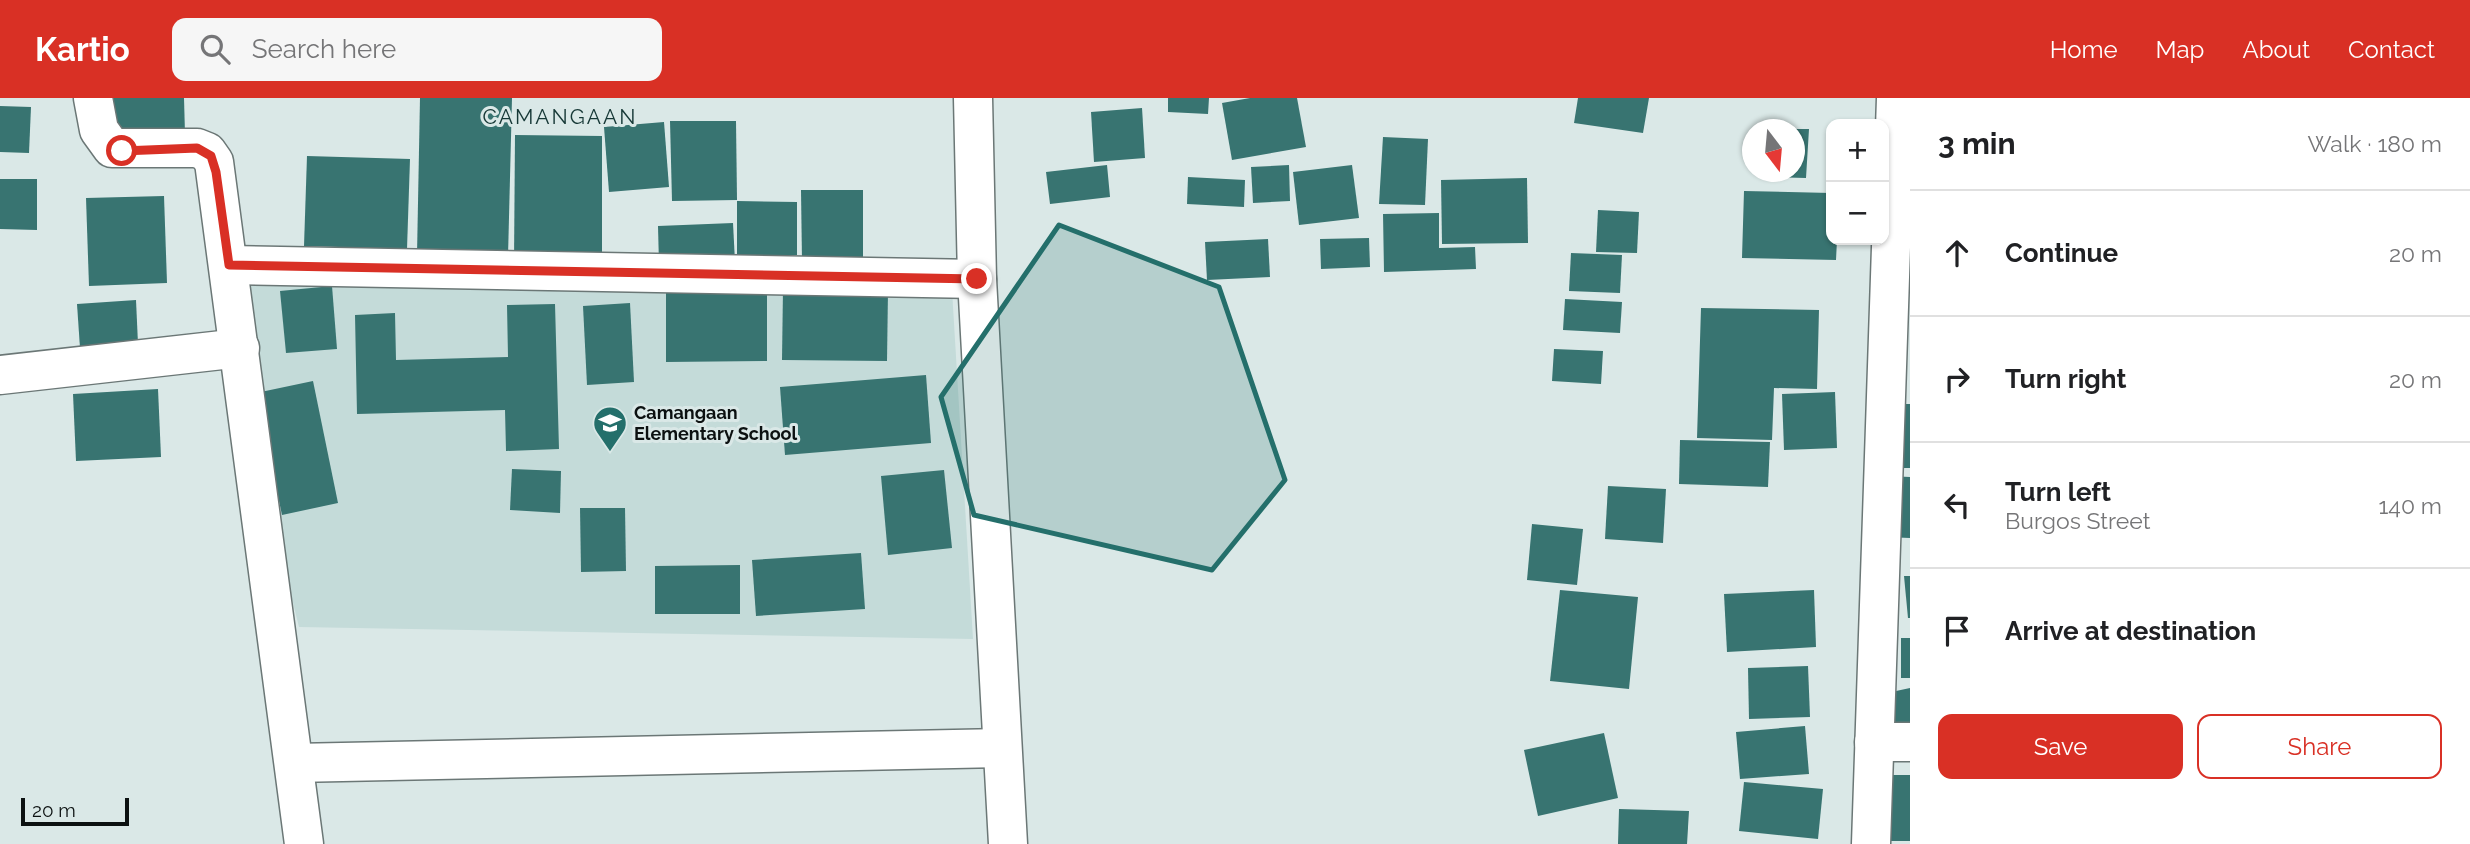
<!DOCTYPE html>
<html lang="en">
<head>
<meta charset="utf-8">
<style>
  :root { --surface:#fff; --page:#f6f6f6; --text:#202124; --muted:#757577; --line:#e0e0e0; --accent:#d93025 }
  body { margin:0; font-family:Raleway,sans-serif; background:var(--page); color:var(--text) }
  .controls { position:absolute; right:21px; top:21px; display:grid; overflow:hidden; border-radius:14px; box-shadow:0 2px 5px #0004 }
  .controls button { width:63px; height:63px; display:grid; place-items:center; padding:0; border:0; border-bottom:2px solid var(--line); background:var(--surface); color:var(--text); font:35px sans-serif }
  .compass { position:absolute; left:1742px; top:21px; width:63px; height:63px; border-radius:50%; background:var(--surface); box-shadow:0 2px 5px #0004; rotate:164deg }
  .scale { position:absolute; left:21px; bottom:18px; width:108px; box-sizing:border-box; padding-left:7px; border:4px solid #0c1111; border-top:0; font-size:19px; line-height:24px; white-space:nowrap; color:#0c1111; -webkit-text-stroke:5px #dae8e7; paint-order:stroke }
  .stop { position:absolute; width:21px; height:21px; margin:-16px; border:5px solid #d93025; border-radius:50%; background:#fff }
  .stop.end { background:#d93025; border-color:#fff; box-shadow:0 2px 7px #0008 }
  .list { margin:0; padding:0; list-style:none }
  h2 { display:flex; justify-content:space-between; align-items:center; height:91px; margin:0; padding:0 28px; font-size:30px }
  h2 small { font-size:23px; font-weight:400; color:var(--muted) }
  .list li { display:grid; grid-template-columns:46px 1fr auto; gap:21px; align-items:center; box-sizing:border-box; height:126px; padding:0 28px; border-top:2px solid var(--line) }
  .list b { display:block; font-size:26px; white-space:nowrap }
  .list p { margin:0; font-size:23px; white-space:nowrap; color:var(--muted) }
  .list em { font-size:23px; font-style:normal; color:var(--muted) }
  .actions { display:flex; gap:14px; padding:21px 28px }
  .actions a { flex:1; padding:16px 0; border:2px solid var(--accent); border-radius:14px; text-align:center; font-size:24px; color:var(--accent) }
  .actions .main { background:var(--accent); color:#fff }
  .icon { flex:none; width:38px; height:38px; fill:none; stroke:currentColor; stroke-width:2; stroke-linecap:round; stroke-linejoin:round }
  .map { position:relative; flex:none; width:1910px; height:746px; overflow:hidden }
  header { display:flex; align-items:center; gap:42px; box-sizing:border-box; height:98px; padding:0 35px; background:var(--accent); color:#fff }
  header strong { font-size:33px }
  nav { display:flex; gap:38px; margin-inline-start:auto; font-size:24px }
  .search { width:490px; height:63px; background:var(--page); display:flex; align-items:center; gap:18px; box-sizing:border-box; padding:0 24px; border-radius:14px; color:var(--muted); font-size:26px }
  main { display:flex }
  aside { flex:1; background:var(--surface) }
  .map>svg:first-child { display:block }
</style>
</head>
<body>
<header>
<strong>Kartio</strong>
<div class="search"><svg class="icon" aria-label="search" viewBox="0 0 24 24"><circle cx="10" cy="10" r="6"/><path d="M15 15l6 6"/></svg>Search here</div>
<nav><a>Home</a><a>Map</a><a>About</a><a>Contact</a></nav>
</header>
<main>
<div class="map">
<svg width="1910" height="746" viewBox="0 0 1910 746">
  <rect width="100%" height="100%" fill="#dae8e7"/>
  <polygon fill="#c4dbd9" points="238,174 952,192 973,541 299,529 266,396"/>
  <g fill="#387471">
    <polygon points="111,0 184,0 185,36 112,40"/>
    <polygon points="420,0 512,0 508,159 417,157"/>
    <polygon points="1168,0 1209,0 1208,16 1168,14"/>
    <polygon points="1250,0 1297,0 1306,49 1232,62 1222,5"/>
    <polygon points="1578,0 1649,0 1643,35 1574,25"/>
    <polygon points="0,8 31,9 29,55 0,54"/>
    <polygon points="1142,10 1145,60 1094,64 1091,14"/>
    <polygon points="670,23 736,23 737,102 672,103"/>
    <polygon points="664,24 669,89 609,94 604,29"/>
    <polygon points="1809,31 1806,80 1763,79 1763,74 1794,74 1794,31"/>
    <polygon points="515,37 602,38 602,165 514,165"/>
    <polygon points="1383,39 1428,41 1425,107 1379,106"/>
    <polygon points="307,58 410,61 407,151 304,148"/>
    <polygon points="1107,67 1110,99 1050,106 1046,74"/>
    <polygon points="1289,67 1290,103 1253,105 1251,69"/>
    <polygon points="1352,67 1359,120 1299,127 1293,74"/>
    <polygon points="1188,79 1245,82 1244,109 1187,106"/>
    <polygon points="1527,80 1528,145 1442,146 1441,82"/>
    <polygon points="0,81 37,81 37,132 0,131"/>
    <polygon points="801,92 863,92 863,162 802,163"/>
    <polygon points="1744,93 1831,95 1831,142 1837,142 1836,162 1742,160"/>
    <polygon points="164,98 167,185 89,188 86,100"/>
    <polygon points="737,103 797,104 797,157 737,157"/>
    <polygon points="1598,112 1639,114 1637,155 1596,154"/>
    <polygon points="1439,115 1439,150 1475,149 1476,171 1384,174 1383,116"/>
    <polygon points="733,125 735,164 659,166 658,128"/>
    <polygon points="1369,140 1370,169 1321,171 1320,141"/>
    <polygon points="1268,141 1270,179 1207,182 1205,144"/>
    <polygon points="1571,155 1622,157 1620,195 1569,193"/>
    <polygon points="332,188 337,251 286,255 280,193"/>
    <polygon points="783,191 888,192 887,263 782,262"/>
    <polygon points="767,194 767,263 666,264 666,195"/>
    <polygon points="1565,201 1622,204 1620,235 1563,232"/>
    <polygon points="136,202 138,246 80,250 77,206"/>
    <polygon points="630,205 634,284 587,287 583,208"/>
    <polygon points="555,206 559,351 506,353 505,312 357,316 355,217 395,215 396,262 508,259 507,207"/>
    <polygon points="1701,210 1819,212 1817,291 1774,290 1772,342 1697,340"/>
    <polygon points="1554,251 1603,253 1601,286 1552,283"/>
    <polygon points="926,277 931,345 785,357 780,289"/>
    <polygon points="313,283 338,405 282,417 256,295"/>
    <polygon points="158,291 161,359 76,363 73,296"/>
    <polygon points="1835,294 1837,350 1784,352 1782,296"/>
    <rect x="1897" y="306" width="13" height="64"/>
    <polygon points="1680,342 1770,344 1768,389 1679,386"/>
    <polygon points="512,371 561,373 560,415 510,412"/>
    <polygon points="944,372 952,450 888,457 881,378"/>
    <polygon points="1888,378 1910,379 1910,440 1885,439"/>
    <polygon points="1608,388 1666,391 1663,445 1605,441"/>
    <polygon points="580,410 625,410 626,473 581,474"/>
    <polygon points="1532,426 1583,431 1577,487 1527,482"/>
    <polygon points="861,455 865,511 756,518 752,462"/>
    <polygon points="740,467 740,516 655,516 655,468"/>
    <polygon points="1904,478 1910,478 1910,520 1908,520"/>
    <polygon points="1560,492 1638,499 1629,591 1550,583"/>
    <polygon points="1814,492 1816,549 1727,554 1724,496"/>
    <rect x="1901" y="540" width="9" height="40"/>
    <polygon points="1808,568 1810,619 1749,621 1748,570"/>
    <polygon points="1910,590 1910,636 1892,639 1882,596"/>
    <polygon points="1805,628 1809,676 1740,681 1736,634"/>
    <polygon points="1604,635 1618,700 1538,718 1524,652"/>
    <rect x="1880" y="677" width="30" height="66"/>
    <polygon points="1744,684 1823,691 1818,741 1739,733"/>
    <polygon points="1619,711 1689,713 1687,746 1618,746"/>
  </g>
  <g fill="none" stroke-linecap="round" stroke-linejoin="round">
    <g stroke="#6b7776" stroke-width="41">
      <g id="minor">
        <polyline points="93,0 99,32 112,50 197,50 207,54 214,64 304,746"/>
        <polyline points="973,0 977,181 1008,746"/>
        <polyline points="229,167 977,181"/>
        <polyline points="0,277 240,250"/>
        <polyline points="1874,644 1910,644"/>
        <polyline points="294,665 1002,650"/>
        <polyline points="1871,746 1896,0"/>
      </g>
    </g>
    <use href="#minor" stroke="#fff" stroke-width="38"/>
  </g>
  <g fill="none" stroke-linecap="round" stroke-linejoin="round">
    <polyline stroke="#d93025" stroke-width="9" points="122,53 197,50 211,58 216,74 229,167 977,181"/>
  </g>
  <path fill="#246f6b" fill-opacity="0.2" stroke="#246f6b" stroke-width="5" stroke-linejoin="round" d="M1059,127L1219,189L1285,382L1212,472L974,417L941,299Z"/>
  <defs>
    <g id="school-pin" transform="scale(1.75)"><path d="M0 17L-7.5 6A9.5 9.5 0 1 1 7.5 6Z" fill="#246f6b" stroke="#dae8e7"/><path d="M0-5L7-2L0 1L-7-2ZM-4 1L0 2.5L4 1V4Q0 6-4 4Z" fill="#fff"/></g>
  </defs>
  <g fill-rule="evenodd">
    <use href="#school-pin" x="610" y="325"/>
  </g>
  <g text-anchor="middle" stroke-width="6" stroke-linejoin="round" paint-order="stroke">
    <g font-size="18" font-weight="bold" fill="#0c1111" stroke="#dae8e7" text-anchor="start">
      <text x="634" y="321">Camangaan<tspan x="634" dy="21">Elementary School</tspan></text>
    </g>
    <g font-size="21" letter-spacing="2" fill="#163836" stroke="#dae8e7">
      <text x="560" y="26">CAMANGAAN</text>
    </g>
  </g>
</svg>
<div class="controls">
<button>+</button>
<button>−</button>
</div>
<svg class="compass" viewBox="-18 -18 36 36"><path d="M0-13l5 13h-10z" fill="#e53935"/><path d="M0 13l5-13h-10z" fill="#757577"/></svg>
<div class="scale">20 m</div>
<div class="stop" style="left:122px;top:53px"></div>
<div class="stop end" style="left:977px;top:181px"></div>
</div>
<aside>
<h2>3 min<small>Walk · 180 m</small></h2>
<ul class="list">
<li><svg class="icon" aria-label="ahead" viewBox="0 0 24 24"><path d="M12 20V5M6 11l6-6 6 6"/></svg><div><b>Continue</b></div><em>20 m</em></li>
<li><svg class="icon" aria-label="right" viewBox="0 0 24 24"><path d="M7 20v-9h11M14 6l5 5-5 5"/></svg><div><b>Turn right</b></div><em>20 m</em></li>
<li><svg class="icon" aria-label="left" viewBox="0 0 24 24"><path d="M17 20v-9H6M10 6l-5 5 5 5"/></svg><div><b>Turn left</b><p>Burgos Street</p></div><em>140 m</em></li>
<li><svg class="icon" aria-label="arrive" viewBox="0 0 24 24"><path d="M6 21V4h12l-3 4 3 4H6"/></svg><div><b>Arrive at destination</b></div></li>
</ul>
<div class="actions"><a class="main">Save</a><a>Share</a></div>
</aside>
</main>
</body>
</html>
